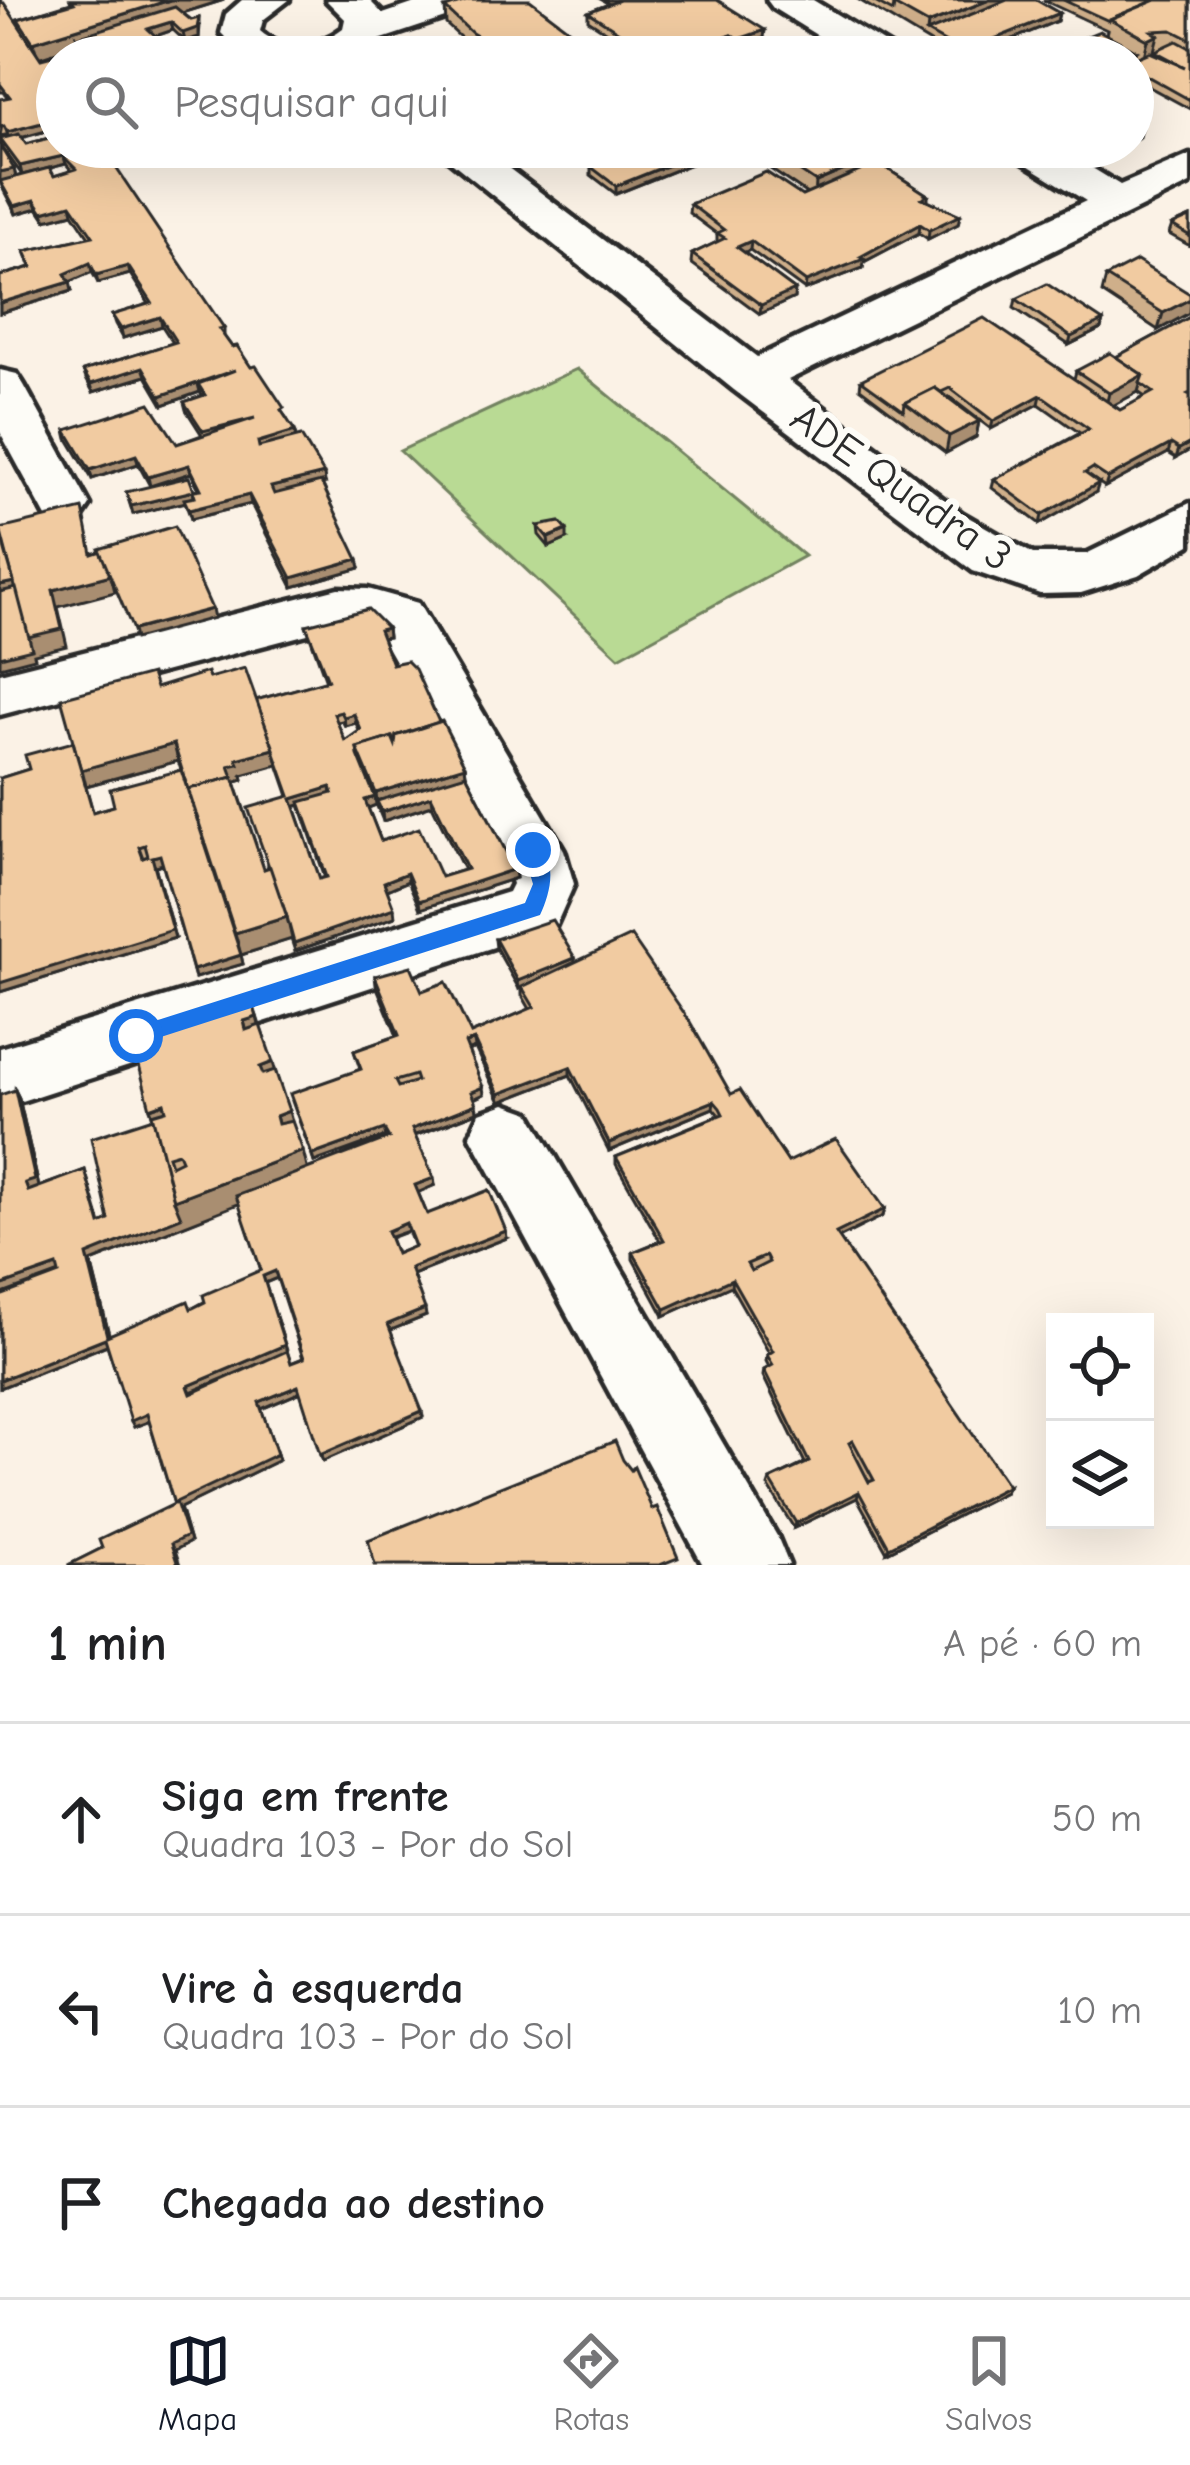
<!DOCTYPE html>
<html lang="pt">
<head>
<meta charset="utf-8">
<style>
  :root { --surface:#fff; --page:#f2f2f2; --text:#202124; --muted:#757577; --line:#e0e0e0; --accent:#111827 }
  body { margin:0; font-family:"Comic Neue",sans-serif; background:var(--page); color:var(--text) }
  .controls { position:absolute; right:36px; bottom:36px; display:grid; overflow:hidden; border-radius:0px; box-shadow:0 12px 48px #0002 }
  .controls button { width:108px; height:108px; display:grid; place-items:center; padding:0; border:0; border-bottom:3px solid var(--line); background:var(--surface); color:var(--text); font:60px sans-serif }
  .stop { position:absolute; width:36px; height:36px; margin:-27px; border:9px solid #1a73e8; border-radius:50%; background:#fff }
  .stop.end { background:#1a73e8; border-color:#fff; box-shadow:0 3px 12px #0008 }
  .list { margin:0; padding:0; list-style:none }
  h2 { display:flex; justify-content:space-between; align-items:center; height:156px; margin:0; padding:0 48px; font-size:51px }
  h2 small { font-size:39px; font-weight:400; color:var(--muted) }
  .list li { display:grid; grid-template-columns:78px 1fr auto; gap:36px; align-items:center; box-sizing:border-box; height:192px; padding:0 48px; border-top:3px solid var(--line) }
  .list b { display:block; font-size:45px; white-space:nowrap }
  .list p { margin:0; font-size:39px; white-space:nowrap; color:var(--muted) }
  .list em { font-size:39px; font-style:normal; color:var(--muted) }
  .icon { flex:none; width:66px; height:66px; fill:none; stroke:currentColor; stroke-width:2; stroke-linecap:round; stroke-linejoin:round }
  .map { position:relative; flex:none; width:1190px; height:1565px; overflow:hidden }
  .search { position:absolute; background:var(--surface); box-shadow:0 12px 48px #0002; left:36px; right:36px; top:36px; height:132px; display:flex; align-items:center; gap:30px; box-sizing:border-box; padding:0 42px; border-radius:66px; color:var(--muted); font-size:45px }
  .sheet { height:732px; background:var(--surface) }
  nav { display:flex; justify-content:space-around; align-items:center; box-sizing:border-box; height:168px; border-top:3px solid var(--line); background:var(--surface); font-size:33px; color:var(--muted) }
  nav a { display:grid; justify-items:center; gap:6px }
  nav .on { color:var(--accent) }
  .map>svg:first-child { display:block }
</style>
</head>
<body>
<div class="map">
<svg width="1190" height="1565" viewBox="0 0 1190 1565">
  <rect width="100%" height="100%" fill="#fbf2e6"/>
  <filter id="ink" filterUnits="userSpaceOnUse"><feTurbulence type="fractalNoise" baseFrequency=".00833" numOctaves="2"/><feDisplacementMap in="SourceGraphic" scale="24" xChannelSelector="R" yChannelSelector="G"/><feConvolveMatrix kernelMatrix="1 2 1 2 8 2 1 2 1" color-interpolation-filters="sRGB"/></filter>
  <g filter="url(#ink)">
    <polygon fill="#b9da94" stroke="#728260" stroke-width="3" points="577,369 804,556 619,657 400,451"/>
    <g fill="none" stroke-linecap="round" stroke-linejoin="round">
      <g stroke="#2b2b2b" stroke-width="9">
        <g id="street">
          <path d="M242,0H289L263,20L260,31C285,53 318,47 343,28L345,19L326,0H369L383,14L424,0H481L475,8L376,41L350,57H245L221,33L226,14Z"/>
          <polygon points="767,0 813,0 894,49 900,57 852,57 773,8"/>
          <polygon points="433,147 481,147 757,357 1086,201 1013,156 1007,147 1058,147 1120,185 1190,155 1190,184 788,380 963,514 1033,554 1086,554 1190,503 1190,545 1138,575 1081,593 1040,594 973,571 734,390"/>
          <polygon points="0,370 17,374 24,385 90,505 82,517 64,522 46,517 0,432"/>
          <polygon points="338,588 368,589 418,603 564,850 574,884 555,927 0,1108 0,1048 508,892 512,884 503,852 378,631 338,626 0,715 0,673"/>
          <polygon points="505,1104 530,1113 777,1536 789,1565 703,1565 470,1135 480,1113"/>
        </g>
      </g>
      <use href="#street" fill="#fdfcf7" fill-rule="evenodd"/>
    </g>
    <g fill="#cfaf8a" stroke="#2b2b2b" stroke-width="3" fill-rule="evenodd">
      <path d="M0,0L20,27L18,19L71,3L70,0H224L182,13L200,26L199,37L185,41L173,30L155,36L161,48L133,57H123L113,48L118,57H91L79,45L40,57H57V128L21,138L26,144L57,136L224,328V337L286,417L296,437L325,483H322L360,568L293,587L251,504L191,519L185,502L133,514L126,492L199,489L191,473L150,486L138,464L92,479L68,439L66,430L177,444L202,435L186,410L184,402L202,396L200,392L163,405L146,376L93,392L86,379L83,371L173,343L162,326L123,338L115,324L112,315L149,304L130,274L98,283L92,272L69,282L72,291L0,313V276L31,267L25,251L89,237L73,213L46,220L38,208L16,214L3,189L0,182L14,169L16,177L22,175L2,147L0,139L7,137L6,135L0,136L7,97L4,92H0ZM66,164L72,171L54,176L50,168Z"/>
      <polygon points="602,0 717,0 764,38 748,44 765,55 765,57 645,57 588,20 588,12 609,4"/>
      <polygon points="859,0 1036,0 1059,13 1057,21 969,57 954,57"/>
      <polygon points="1043,0 1190,0 1190,109 1133,78 1133,57 1106,34 1107,30"/>
      <polygon points="445,8 571,31 571,47 542,57 486,57 473,49 446,24"/>
      <polygon points="533,147 571,147 546,157"/>
      <polygon points="640,147 733,147 616,194 591,175 591,167"/>
      <polygon points="738,147 934,147 886,168 928,195 928,200 960,215 958,224 928,239 919,233 864,262 863,268 805,290 750,250 744,253 795,290 794,298 760,314 691,263 692,254 717,242 717,234 689,213 690,204 802,196 807,194"/>
      <polygon points="1190,217 1190,246 1169,234 1172,225"/>
      <polygon points="1106,277 1189,313 1158,330 1102,293"/>
      <polygon points="1016,299 1103,321 1101,329 1069,345 1014,308"/>
      <path d="M1190,317V450L1176,458L1168,453L1105,487L1092,478L1096,492L1040,524L992,488L994,480L1080,433L1039,404L991,429L948,396L979,421L976,437L946,453L860,388L861,380L1074,379L1076,371L1116,357ZM1138,392L1145,397L1120,410L1113,405Z"/>
      <polygon points="538,526 567,539 549,547 539,535"/>
      <path d="M306,625L387,628L388,637L382,638L392,664L440,722L465,766L466,774L515,869L516,878L420,909L408,881L387,890L395,917L295,951L291,939L241,955L243,964L195,978L163,864L155,866L175,938L0,992V778L29,769L156,688L209,678L256,700L326,681ZM342,721L345,726L356,723L359,731L345,741L337,722ZM178,761L181,770L114,806L93,812L86,786ZM278,764L289,796L267,868L264,869L235,782L243,780L242,775ZM376,804L383,821L432,805L464,870L441,877L381,841L368,808L376,805ZM300,805L325,877L320,879L295,807Z"/>
      <path d="M495,939L575,958V962L731,1094L788,1162L885,1209L883,1216L839,1238L1005,1492L887,1552L857,1498L794,1528L768,1486L770,1480L805,1463L763,1376L764,1370L769,1367L766,1361L767,1355L769,1353L731,1286L664,1316L633,1259V1252L660,1241L616,1164V1157L719,1115L713,1108L609,1151L570,1075L500,1102L475,1048L468,1051L484,1094L474,1099L477,1112L415,1136L435,1185L418,1192L427,1214L507,1238L413,1275L426,1316L390,1330L423,1417L323,1461L301,1392L261,1409L279,1460L180,1508L190,1542L175,1550L180,1565H68L102,1548L174,1504L149,1421L134,1427L107,1345L0,1388V1296L59,1274L0,1295L15,1090L19,1098L39,1187L85,1170L101,1224L109,1220L153,1118L150,1108L251,998L307,1169L387,1138L386,1136L314,1162L292,1101L360,1069L354,1051L397,1036L376,985L375,976L422,991L471,1034L530,1009L522,995V988L519,989L496,948ZM239,1203L261,1270L191,1309L109,1335L91,1262ZM408,1231L414,1247L396,1254L390,1238ZM277,1278L303,1358L291,1363L265,1283ZM276,1356L192,1394L191,1392Z"/>
    </g>
    <g fill="#a98e71" stroke="#2b2b2b" stroke-width="3">
      <polygon points="170,0 224,0 84,44 77,37 79,45 38,58 33,42"/>
      <polygon points="989,0 1026,0 927,32 928,24"/>
      <polygon points="1059,13 1057,21 969,57 961,57 962,52"/>
      <polygon points="199,18 199,37 185,41 183,33"/>
      <polygon points="171,22 173,30 150,38 148,29"/>
      <polygon points="765,30 764,38 715,57 693,57"/>
      <polygon points="571,31 571,47 542,57 507,57 506,53"/>
      <polygon points="1158,35 1154,51 1144,56 1148,40"/>
      <polygon points="160,40 161,48 133,57 125,57 124,51"/>
      <polygon points="57,119 57,128 9,141 7,132"/>
      <polygon points="1144,120 1140,137 1133,140 1133,125"/>
      <polygon points="549,147 571,147 546,157 546,148"/>
      <polygon points="713,147 733,147 616,194 616,186"/>
      <polygon points="792,147 844,147 780,158 781,152"/>
      <polygon points="898,147 934,147 815,199 816,182"/>
      <polygon points="76,153 64,157 66,164 22,175 20,166"/>
      <polygon points="14,169 16,178 0,182 0,172"/>
      <polygon points="35,200 38,208 16,214 14,206"/>
      <polygon points="71,204 73,213 46,220 43,212"/>
      <polygon points="960,215 958,224 928,239 929,230"/>
      <polygon points="920,224 919,233 864,262 863,268 805,290 806,282 860,257"/>
      <polygon points="751,241 750,250 736,256 737,247"/>
      <polygon points="90,263 92,272 67,283 65,274"/>
      <polygon points="128,266 130,274 98,283 96,275"/>
      <polygon points="70,282 72,291 0,313 0,303"/>
      <polygon points="795,290 794,298 760,314 761,305"/>
      <polygon points="1190,299 1189,313 1158,330 1163,313"/>
      <polygon points="160,317 162,326 123,338 121,329"/>
      <polygon points="1103,321 1101,329 1069,345 1071,337"/>
      <polygon points="143,367 146,376 93,392 91,384"/>
      <polygon points="235,370 198,384 200,392 163,405 160,396"/>
      <polygon points="1143,375 1138,392 1105,410 1109,393"/>
      <polygon points="1041,395 1039,404 991,429 993,421"/>
      <polygon points="979,421 976,437 946,453 949,436"/>
      <polygon points="295,431 296,440 259,451 258,442"/>
      <polygon points="1190,443 1190,450 1176,458 1179,449"/>
      <polygon points="1171,444 1168,453 1105,487 1108,478"/>
      <polygon points="136,455 138,464 92,479 90,470"/>
      <polygon points="189,465 191,473 150,486 148,477"/>
      <polygon points="324,474 325,483 273,496 271,487"/>
      <polygon points="1099,483 1096,492 1040,524 1042,515"/>
      <polygon points="193,491 195,500 133,514 131,506"/>
      <polygon points="249,495 251,504 191,519 189,510"/>
      <polygon points="567,530 567,539 549,547 548,538"/>
      <polygon points="358,559 360,568 293,587 292,578"/>
      <polygon points="111,575 115,592 58,607 67,646 34,654 35,658 0,667 0,585 14,582 53,590"/>
      <polygon points="212,609 214,618 135,639 133,630"/>
      <polygon points="387,628 388,637 380,638 379,630"/>
      <polygon points="354,714 356,723 345,726 344,717"/>
      <polygon points="174,744 178,761 86,786 82,769"/>
      <polygon points="274,749 278,765 242,775 243,780 233,783 229,766 237,759"/>
      <polygon points="465,766 467,783 377,801 376,793"/>
      <polygon points="331,787 332,796 293,807 292,799"/>
      <polygon points="431,796 432,805 383,821 382,812"/>
      <polygon points="375,797 376,805 366,809 365,800"/>
      <polygon points="160,855 163,864 155,866 175,938 0,992 0,983 152,857"/>
      <polygon points="515,869 516,878 420,909 419,901"/>
      <polygon points="407,873 408,881 385,891 384,882"/>
      <polygon points="394,908 395,917 295,951 294,943"/>
      <polygon points="287,917 292,939 241,955 235,933"/>
      <polygon points="241,955 243,964 195,978 193,970"/>
      <polygon points="575,958 575,966 519,989 518,981"/>
      <polygon points="257,1017 264,1044 251,1048 244,1021"/>
      <polygon points="474,1040 475,1048 466,1051 465,1043"/>
      <polygon points="273,1062 280,1088 267,1094 260,1067"/>
      <polygon points="570,1067 570,1075 500,1102 499,1094"/>
      <polygon points="483,1087 484,1094 471,1100 471,1092"/>
      <polygon points="15,1090 19,1098 39,1187 31,1198 25,1183"/>
      <polygon points="714,1101 713,1108 609,1151 609,1143"/>
      <polygon points="164,1103 174,1128 160,1134 177,1199 303,1151 309,1176 91,1262 111,1342 107,1336 87,1255 174,1200 157,1126 150,1108"/>
      <polygon points="476,1104 477,1112 413,1136 412,1129"/>
      <polygon points="289,1111 296,1137 283,1142 276,1116"/>
      <polygon points="384,1129 386,1136 314,1162 312,1155"/>
      <polygon points="434,1178 435,1185 417,1193 415,1185"/>
      <polygon points="885,1209 883,1216 834,1240 836,1233"/>
      <polygon points="406,1223 408,1231 388,1238 387,1231"/>
      <polygon points="506,1231 507,1238 412,1275 410,1268"/>
      <polygon points="57,1266 60,1273 0,1295 0,1286"/>
      <polygon points="275,1271 277,1278 265,1283 263,1276"/>
      <polygon points="732,1279 731,1286 664,1316 665,1309"/>
      <polygon points="425,1309 426,1316 389,1331 388,1324"/>
      <polygon points="105,1338 109,1344 0,1388 0,1380"/>
      <polygon points="285,1345 287,1352 191,1392 188,1386"/>
      <polygon points="298,1386 301,1392 261,1409 279,1460 180,1508 190,1542 175,1550 178,1565 171,1544 176,1502 259,1402"/>
      <polygon points="422,1411 423,1417 323,1461 320,1455"/>
      <polygon points="147,1414 151,1421 134,1427 131,1421"/>
      <polygon points="1008,1486 1005,1492 887,1552 889,1547"/>
      <polygon points="859,1492 857,1498 794,1528 796,1523"/>
    </g>
    <g fill="#f1cba1" stroke="#2b2b2b" stroke-width="3" fill-rule="evenodd">
      <polygon points="71,0 170,0 33,42 18,19 74,3"/>
      <polygon points="469,0 530,0 571,31 506,53 472,33 445,8"/>
      <polygon points="615,0 717,0 765,30 739,39 732,35 673,57 658,57 588,12 617,1"/>
      <polygon points="871,0 906,0 894,5 893,12"/>
      <polygon points="906,0 989,0 928,24 894,5"/>
      <polygon points="1007,0 1036,0 1059,13 962,52 927,32"/>
      <polygon points="1063,0 1156,0 1110,19 1109,21"/>
      <polygon points="1156,0 1190,0 1190,39 1172,30 1152,31 1158,35 1148,40 1110,19"/>
      <polygon points="4,3 41,59 64,53 66,57 57,57 57,119 7,132 4,126 0,127 0,99 10,97 0,84 0,4"/>
      <polygon points="175,7 191,20 199,18 197,28 183,33 171,22 148,29 160,40 124,51 111,39 104,41 117,53 104,57 98,57 77,37"/>
      <polygon points="1100,31 1137,51 1124,57 1037,57"/>
      <polygon points="732,35 765,55 760,57 673,57"/>
      <polygon points="201,41 222,57 153,57"/>
      <polygon points="1177,41 1190,48 1190,100 1133,68 1133,59 1150,52 1185,67 1155,51"/>
      <polygon points="1133,114 1144,120 1133,125"/>
      <polygon points="19,134 26,144 57,136 57,147 102,147 224,328 219,329 232,347 237,346 251,367 256,366 284,408 281,410 295,431 258,442 259,447 301,436 324,474 271,487 274,494 321,482 358,559 292,578 249,495 189,510 184,499 195,497 193,491 131,506 126,492 189,477 194,490 201,489 189,465 148,477 136,455 90,470 66,430 150,403 177,444 255,418 203,431 184,402 205,395 198,384 235,370 160,396 143,367 91,384 83,371 176,342 160,317 121,329 112,315 152,303 128,266 96,275 90,263 65,274 70,282 0,303 0,276 32,267 25,251 93,236 71,204 43,212 35,200 14,206 0,181 49,168 54,176 76,169 64,157 76,153 20,166 0,139"/>
      <polygon points="0,146 14,169 0,172"/>
      <polygon points="640,147 713,147 616,186 591,167"/>
      <polygon points="807,147 898,147 816,182 780,158"/>
      <polygon points="878,163 928,195 922,198 960,215 929,230 920,224 860,257 864,259 806,282 751,241 737,247 795,290 761,305 692,254 725,238 717,233 724,230 690,204 766,172 802,196"/>
      <polygon points="1190,217 1190,236 1172,225"/>
      <polygon points="1137,261 1190,294 1190,299 1163,313 1106,277"/>
      <polygon points="1047,284 1103,321 1071,337 1016,299"/>
      <polygon points="1190,317 1190,393 1188,394 1190,395 1190,443 1179,449 1171,444 1108,478 1093,468 1085,473 1099,483 1042,515 994,480 1089,429 1041,395 993,421 950,388 941,392 935,388 905,403 904,411 861,380 984,318 1120,410 1153,392 1140,383 1143,375 1116,357"/>
      <polygon points="1110,353 1143,375 1109,393 1076,371"/>
      <polygon points="935,388 979,421 949,436 905,403"/>
      <polygon points="83,509 92,554 101,551 111,575 53,590 62,629 28,637 0,529"/>
      <polygon points="560,522 567,530 548,538 538,526"/>
      <polygon points="175,526 212,609 133,630 99,549"/>
      <polygon points="0,533 14,582 0,585"/>
      <polygon points="16,588 32,649 0,657 0,592"/>
      <path d="M368,609L387,628L379,630L392,664L407,661L415,669L439,722L396,736L395,744L392,737L357,748L358,755L375,797L365,800L381,841L419,828L441,877L467,869L431,796L382,812L377,801L466,774L515,869L419,901L407,873L384,882L394,908L294,943L287,917L248,808L290,796L256,700L328,680L306,625ZM341,712L344,717L354,714L361,730L345,741L334,714ZM331,787L333,793L300,802L327,877L320,879L292,799Z"/>
      <polygon points="245,668 274,749 237,759 239,764 229,766 233,777 188,789 190,796 174,744 81,770 61,698 151,674 156,688 207,672 209,678"/>
      <polygon points="442,721 465,766 376,793 357,748 392,737 395,744 396,736"/>
      <path d="M73,742L93,812L114,806L110,789L181,770L241,955L193,970L160,855L152,857L172,930L0,983V778L29,769L25,755ZM145,845L148,856L143,858L139,847Z"/>
      <polygon points="233,777 264,869 270,867 287,917 235,933 188,789"/>
      <polygon points="552,920 575,958 518,981 495,939"/>
      <path d="M631,936L689,1020L731,1094L740,1090L788,1162L836,1139L885,1209L836,1233L1008,1486L889,1547L859,1492L796,1523L770,1480L809,1462L764,1370L773,1365L767,1355L773,1351L732,1279L665,1309L633,1252L664,1240L616,1157L723,1114L720,1108L714,1101L609,1143L570,1067L499,1094L474,1040L465,1043L483,1087L471,1092L476,1104L412,1129L434,1178L415,1185L427,1214L489,1190L506,1231L410,1268L425,1309L388,1324L422,1411L320,1455L298,1386L259,1402L277,1454L176,1502L187,1536L171,1544L178,1565H68L102,1548L99,1540L174,1504L147,1414L131,1421L105,1338L0,1380V1296L59,1274L57,1266L0,1286V1095L15,1090L35,1180L25,1183L28,1191L85,1170L100,1224L109,1220L91,1138L153,1118L174,1200L181,1217L87,1255L107,1336L188,1301L191,1309L205,1302L203,1295L261,1270L236,1196L389,1138L384,1129L312,1155L290,1094L361,1069L354,1051L399,1035L375,976L411,966L422,991L446,982L471,1034L534,1007L522,987ZM415,1075L417,1081L398,1087L395,1081ZM406,1223L415,1246L396,1254L387,1231ZM766,1256L769,1262L751,1271L747,1264ZM275,1271L304,1358L291,1363L287,1351L191,1394L188,1386L285,1345L263,1276ZM853,1441L874,1480L869,1482L849,1443Z"/>
      <path d="M251,998L257,1017L244,1021L246,1030L260,1025L273,1062L260,1067L263,1074L275,1070L289,1111L276,1116L278,1124L292,1121L303,1151L174,1200L152,1114L166,1110L164,1103L150,1108L132,1038ZM178,1153L181,1160L171,1165L168,1156Z"/>
      <polygon points="615,1441 623,1460 631,1470 634,1467 652,1509 657,1507 678,1558 660,1565 375,1565 368,1540"/>
    </g>
  </g>
  <path fill="#1a73e8" d="M533,842C559,857 551,892 540,915L136,1045L128,1043V1029L136,1027L525,903L533,884L523,850Z"/>
  <g text-anchor="middle" stroke-width="12" stroke-linejoin="round" paint-order="stroke">
    <g font-size="42" fill="#2b2b2b" stroke="#fdfcf7">
      <text transform="translate(902 486) rotate(35)" y="15">ADE Quadra 3</text>
    </g>
  </g>
</svg>
<div class="controls">
<button><svg class="icon" aria-label="locate" viewBox="0 0 24 24"><circle cx="12" cy="12" r="6"/><path d="M12 2v4M12 18v4M2 12h4M18 12h4"/></svg></button>
<button><svg class="icon" aria-label="layers" viewBox="0 0 24 24"><path d="M12 4l9 5-9 5-9-5zM3 14l9 5 9-5"/></svg></button>
</div>
<div class="stop" style="left:136px;top:1036px"></div>
<div class="stop end" style="left:533px;top:850px"></div>
<div class="search"><svg class="icon" aria-label="search" viewBox="0 0 24 24"><circle cx="10" cy="10" r="6"/><path d="M15 15l6 6"/></svg>Pesquisar aqui</div>
</div>
<section class="sheet">
<h2>1 min<small>A pé · 60 m</small></h2>
<ul class="list">
<li><svg class="icon" aria-label="ahead" viewBox="0 0 24 24"><path d="M12 20V5M6 11l6-6 6 6"/></svg><div><b>Siga em frente</b><p>Quadra 103 - Por do Sol</p></div><em>50 m</em></li>
<li><svg class="icon" aria-label="left" viewBox="0 0 24 24"><path d="M17 20v-9H6M10 6l-5 5 5 5"/></svg><div><b>Vire à esquerda</b><p>Quadra 103 - Por do Sol</p></div><em>10 m</em></li>
<li><svg class="icon" aria-label="arrive" viewBox="0 0 24 24"><path d="M6 21V4h12l-3 4 3 4H6"/></svg><div><b>Chegada ao destino</b></div></li>
</ul>
</section>
<nav>
<a class="on"><svg class="icon" aria-label="map" viewBox="0 0 24 24"><path d="M3 6l6-2 6 2 6-2v14l-6 2-6-2-6 2zM9 4v14M15 6v14"/></svg>Mapa</a>
<a><svg class="icon" aria-label="directions" viewBox="0 0 24 24"><path d="M12 3l9 9-9 9-9-9zM9 14v-3h6M13 9l2 2-2 2"/></svg>Rotas</a>
<a><svg class="icon" aria-label="saved" viewBox="0 0 24 24"><path d="M7 4h10v16l-5-4-5 4z"/></svg>Salvos</a>
</nav>
</body>
</html>
